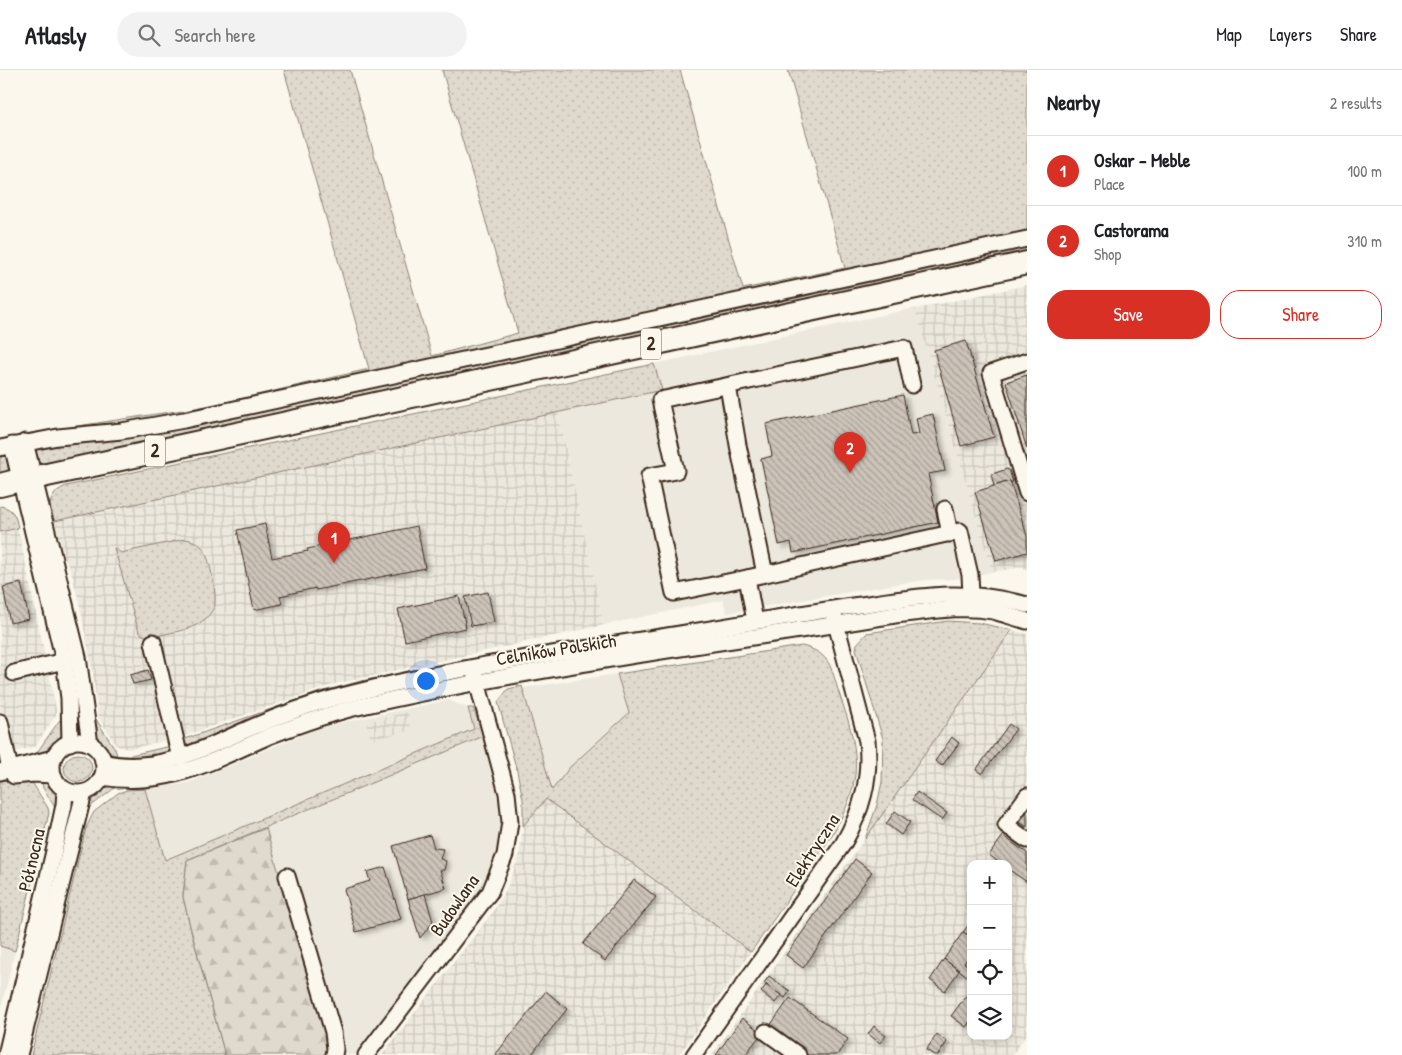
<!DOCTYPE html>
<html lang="en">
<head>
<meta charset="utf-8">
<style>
  :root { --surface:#fff; --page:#f2f2f2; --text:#202124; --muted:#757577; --line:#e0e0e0; --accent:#d93025 }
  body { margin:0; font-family:"Patrick Hand",sans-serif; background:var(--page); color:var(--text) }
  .controls { position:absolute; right:15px; bottom:15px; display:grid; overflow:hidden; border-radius:10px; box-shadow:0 2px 8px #0003 }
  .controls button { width:45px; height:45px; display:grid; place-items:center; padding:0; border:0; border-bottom:1px solid var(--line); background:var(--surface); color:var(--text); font:25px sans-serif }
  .you { position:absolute; left:425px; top:610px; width:18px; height:18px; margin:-12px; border:4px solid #fff; border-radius:50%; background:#1a73e8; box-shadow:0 0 0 8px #1a73e833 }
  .badge { display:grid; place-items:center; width:32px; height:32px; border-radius:50%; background:var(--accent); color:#fff; font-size:16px; font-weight:700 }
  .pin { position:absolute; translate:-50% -41px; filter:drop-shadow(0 1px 2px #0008) }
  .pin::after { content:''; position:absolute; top:26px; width:18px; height:15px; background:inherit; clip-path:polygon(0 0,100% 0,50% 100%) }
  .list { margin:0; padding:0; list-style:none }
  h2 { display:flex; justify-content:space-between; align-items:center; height:65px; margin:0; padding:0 20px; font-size:21px }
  h2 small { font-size:16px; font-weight:400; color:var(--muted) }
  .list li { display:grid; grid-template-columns:32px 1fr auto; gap:15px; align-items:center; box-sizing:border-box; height:70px; padding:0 20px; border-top:1px solid var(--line) }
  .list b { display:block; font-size:19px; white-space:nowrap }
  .list p { margin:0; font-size:16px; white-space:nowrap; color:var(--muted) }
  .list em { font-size:16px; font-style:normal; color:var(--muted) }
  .actions { display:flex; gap:10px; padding:15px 20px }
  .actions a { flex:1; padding:11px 0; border:1px solid var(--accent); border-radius:20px; text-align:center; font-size:18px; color:var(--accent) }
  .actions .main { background:var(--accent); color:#fff }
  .icon { flex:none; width:28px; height:28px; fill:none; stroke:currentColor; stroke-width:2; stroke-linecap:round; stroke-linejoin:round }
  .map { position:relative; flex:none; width:1027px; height:985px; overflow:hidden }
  header { display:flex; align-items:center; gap:30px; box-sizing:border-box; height:70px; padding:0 25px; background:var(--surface); border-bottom:1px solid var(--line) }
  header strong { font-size:24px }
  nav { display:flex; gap:28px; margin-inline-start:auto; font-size:18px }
  .search { width:350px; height:45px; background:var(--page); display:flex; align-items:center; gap:12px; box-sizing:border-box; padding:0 18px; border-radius:28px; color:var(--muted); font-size:19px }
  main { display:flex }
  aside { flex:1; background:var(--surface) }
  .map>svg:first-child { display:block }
</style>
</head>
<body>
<header>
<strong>Atlasly</strong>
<div class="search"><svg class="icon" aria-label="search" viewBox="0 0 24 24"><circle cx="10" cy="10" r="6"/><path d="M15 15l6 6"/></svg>Search here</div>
<nav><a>Map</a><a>Layers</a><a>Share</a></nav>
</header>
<main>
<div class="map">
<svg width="1027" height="985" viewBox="0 0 1027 985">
  <defs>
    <pattern id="industrial-grid" width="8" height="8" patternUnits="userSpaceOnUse" patternTransform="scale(1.25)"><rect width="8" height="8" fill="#ede8dd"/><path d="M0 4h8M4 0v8" fill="none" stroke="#ccc7bd"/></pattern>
    <pattern id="grass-dots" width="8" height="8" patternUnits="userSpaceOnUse" patternTransform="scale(1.25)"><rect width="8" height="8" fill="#dfd9ce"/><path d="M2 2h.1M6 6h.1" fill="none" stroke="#c0bab0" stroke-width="1.8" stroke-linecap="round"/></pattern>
    <pattern id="forest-firs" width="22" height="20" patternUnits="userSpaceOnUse" patternTransform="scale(1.25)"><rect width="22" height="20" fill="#dfd9ce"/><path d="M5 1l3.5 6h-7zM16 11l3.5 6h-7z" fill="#c0bab0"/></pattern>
    <pattern id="building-back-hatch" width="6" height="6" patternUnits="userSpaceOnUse" patternTransform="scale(1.25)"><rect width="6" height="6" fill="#ccc4b9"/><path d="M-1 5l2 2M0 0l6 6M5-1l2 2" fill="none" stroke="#a79f96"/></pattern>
    <filter id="shadow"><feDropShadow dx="4" dy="2.5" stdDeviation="2.5" flood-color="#0004"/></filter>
  </defs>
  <rect width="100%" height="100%" fill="#fbf7ec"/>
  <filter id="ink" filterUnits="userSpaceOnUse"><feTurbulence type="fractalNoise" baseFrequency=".02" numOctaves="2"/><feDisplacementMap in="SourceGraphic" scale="10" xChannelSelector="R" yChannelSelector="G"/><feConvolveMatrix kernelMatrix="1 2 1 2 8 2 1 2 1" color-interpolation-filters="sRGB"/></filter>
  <g filter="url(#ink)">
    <g fill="#ede8dd">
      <polygon points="915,238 992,502 955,509 926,510 897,514 727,543 723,530 604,555 558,342 661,320 654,294"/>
      <polygon points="617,604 629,643 570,697 552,721 523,618"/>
      <polygon points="448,630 468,638 475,659 165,790 145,719 188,713 306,663 326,656"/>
      <polygon points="484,666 502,721 503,763 499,785 480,827 358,985 331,985 266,758"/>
      <polygon points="0,876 15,881 0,942"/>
    </g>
    <g fill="url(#industrial-grid)" fill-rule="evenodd">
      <polygon points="1027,215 1027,500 1023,497 992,502 915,239"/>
      <polygon points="558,342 604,555 335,614 181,667 129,679 119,677 115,674 98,646 93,604 79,532 72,505 62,482 55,451"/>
      <polygon points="18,458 57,643 35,677 0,685 0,462"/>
      <path d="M1012,560L1027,564V964L1012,985H712ZM971,794H1008V966H971Z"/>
      <polygon points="408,642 412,660 371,670 366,652"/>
      <polygon points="546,728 751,882 679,985 382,985 492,843 507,818 519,786 523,756"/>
    </g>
    <g fill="url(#grass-dots)" stroke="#8d8276">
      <path d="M284,0H350L432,286L518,263L442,0H680L743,219L845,198L788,0H1027V182L48,393H40L36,390L12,391C10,397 7,403 0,404V371L25,364L209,336L369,299Z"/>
      <path d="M654,294L662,320L55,451L52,444L49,445C49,431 53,421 66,416Z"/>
      <path d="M0,436C13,438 16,446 18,458L0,462Z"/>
      <path d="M185,469C193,470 200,473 204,480C210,489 218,528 214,537C206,556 182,561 165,564C156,566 146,569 139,562L114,478L121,483L125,482Z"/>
      <polygon points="744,545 743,547 483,590 190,678 183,674 182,670 320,622 361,611 507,582"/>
      <polygon points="948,551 979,553 1012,560 865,769 877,735 882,712 883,669 856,579 857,574 867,563"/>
      <path d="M802,576C831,583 831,598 839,623C848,649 858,677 855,705C850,745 822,781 799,813C783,836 767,859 751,882L546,729L523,756V729L517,701L498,632L508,619L522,616L552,720L570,697L629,643L617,604Z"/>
      <polygon points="468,638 473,638 484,666 187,790 183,827 191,860 225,985 31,985 86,758 94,742 118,723 127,720 145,719 165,790 474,659"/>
      <path d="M92,646L96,649L115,679L118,688C98,683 95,664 92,646Z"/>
      <path d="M63,648C64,670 58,677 38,687V681L59,651Z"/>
      <polygon points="171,676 168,684 165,686 130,689 129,687 131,685"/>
      <circle cx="78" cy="698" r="14"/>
      <polygon points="9,709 30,709 48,738 49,743 15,881 0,876 0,711"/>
      <path d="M41,709C54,714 59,724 56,739L43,718Z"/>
      <path d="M117,716L90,737L86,741C90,727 102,715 117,716Z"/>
    </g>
    <polygon fill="url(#forest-firs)" stroke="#8d8276" points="266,758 331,985 225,985 191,860 183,827 187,790"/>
    <g fill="url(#building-back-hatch)" stroke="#3b2a1e" filter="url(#shadow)">
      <polygon points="966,271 994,367 961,376 934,280"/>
      <polygon points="1027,305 1027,379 1006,312"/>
      <polygon points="903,325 911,365 919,364 916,348 933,344 945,401 928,404 938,452 793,483 791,472 779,475 761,389 772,386 766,354"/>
      <polygon points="1007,399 1009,400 1013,412 1011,413 1010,411 994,416 991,405 992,404"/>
      <polygon points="1010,411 1027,466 1027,482 996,491 975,422"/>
      <polygon points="265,454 272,488 308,481 307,479 417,456 425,498 316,520 315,518 280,526 282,534 254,540 237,460"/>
      <polygon points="21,513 29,549 10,553 3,517"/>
      <polygon points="488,522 494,552 471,556 465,527"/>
      <polygon points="459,526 466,558 405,571 398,539"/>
      <polygon points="148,600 151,610 133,614 130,605"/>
      <polygon points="1009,654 1016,659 982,704 976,700"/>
      <polygon points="952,667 959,673 942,696 935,691"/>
      <polygon points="917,722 947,743 942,750 912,730"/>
      <polygon points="895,741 910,752 901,765 886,754"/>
      <polygon points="1026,741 1027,742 1027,757 1018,751"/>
      <polygon points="430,765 434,778 443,779 440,789 446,791 444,800 440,800 446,818 408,829 393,776"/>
      <polygon points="1003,766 1027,783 1027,812 1008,799 1008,794 1001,794 989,785"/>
      <polygon points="855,789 872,802 803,898 786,885"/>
      <polygon points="385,797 401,849 356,862 344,819 370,811 367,802"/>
      <polygon points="634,810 656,827 605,891 583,874"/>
      <polygon points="425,824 433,852 420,868 408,829"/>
      <polygon points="971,852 971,867 963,862"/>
      <polygon points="963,862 971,867 971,884 964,893 971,898 971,909 944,889"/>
      <polygon points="944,889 959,901 945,921 930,910"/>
      <polygon points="769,906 790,921 785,928 764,913"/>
      <polygon points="766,915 781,925 775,933 761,922"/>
      <polygon points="971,919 971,950 966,957 951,946"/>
      <polygon points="546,921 567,939 531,985 495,985"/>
      <polygon points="790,928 848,969 837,985 808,985 769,957"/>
      <polygon points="742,948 762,963 745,985 716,985"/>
      <polygon points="874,956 886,966 880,973 868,964"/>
      <polygon points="937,964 947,972 938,985 934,985 926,980"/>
    </g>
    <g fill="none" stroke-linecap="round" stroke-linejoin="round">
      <g stroke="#3b2a1e" stroke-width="19">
        <g id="minor">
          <polyline points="1027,291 991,303 1027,423"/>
          <polyline points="728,316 738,375 765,504"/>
          <polyline points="25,372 78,587 90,674"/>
          <polyline points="12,375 64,591 69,628 70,673"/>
          <polyline points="0,378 58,367 122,361 184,350 1027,169"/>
          <polyline points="945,439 950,464"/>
          <polyline points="747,508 674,523 649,406 676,401 660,330 904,278 912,315"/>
          <polyline points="755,551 747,508 960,461 970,505 971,524"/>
          <polyline points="153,572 180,688"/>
          <polyline points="14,603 64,591"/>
          <polyline points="0,652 10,699"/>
          <circle cx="78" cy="697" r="26"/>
          <path d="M103,692C155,705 203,679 248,659C278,646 307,635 338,627C454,596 575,581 693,562C746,553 800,544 853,536C917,527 963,517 1027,535"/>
          <polyline points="0,702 53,688"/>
          <polyline points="14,706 34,704 53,705"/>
          <path d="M102,707C167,718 212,691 269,666C300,654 331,643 362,636C538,596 717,574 895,545C927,542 960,535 993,541C1004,544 1016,548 1027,551"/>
          <polyline points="1027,726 1006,755 1027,770"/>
          <polyline points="287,806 333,962 335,979 334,985"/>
          <polyline points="766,962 798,985"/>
          <polyline points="6,985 55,777 64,735 65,720"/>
          <polyline points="19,985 84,723"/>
          <polyline points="366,985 490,822 505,785 510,752 507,723 475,604"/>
          <path d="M694,985L843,774C862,741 871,709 867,671L834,546"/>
        </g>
      </g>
      <g stroke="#3b2a1e" stroke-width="26">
        <g id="highway">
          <polyline points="33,408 1027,193"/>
          <polyline points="0,415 20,410"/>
        </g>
      </g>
      <use href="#minor" stroke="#fbf7ec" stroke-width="15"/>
      <use href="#highway" stroke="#fbf7ec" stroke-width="22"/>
    </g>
  </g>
  <g text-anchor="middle" stroke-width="4" stroke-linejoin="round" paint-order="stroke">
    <g fill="#fbf7ec" stroke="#75685c" stroke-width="1">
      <rect x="641" y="258.5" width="20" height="31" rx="4"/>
      <rect x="145" y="365.5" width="20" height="31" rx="4"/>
    </g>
    <g font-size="18" font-weight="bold" fill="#3b2a1e">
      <text x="651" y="280">2</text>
      <text x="155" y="387">2</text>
    </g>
    <g font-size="19" fill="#3b2a1e" stroke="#fbf7ec">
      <text transform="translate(556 579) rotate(-9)" y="7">Celników Polskich</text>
      <text transform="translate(812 780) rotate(-57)" y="7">Elektryczna</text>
      <text transform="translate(31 790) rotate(-77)" y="7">Północna</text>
      <text transform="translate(454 835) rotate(-55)" y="7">Budowlana</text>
    </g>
  </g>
</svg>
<div class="controls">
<button>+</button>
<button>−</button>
<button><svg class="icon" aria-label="locate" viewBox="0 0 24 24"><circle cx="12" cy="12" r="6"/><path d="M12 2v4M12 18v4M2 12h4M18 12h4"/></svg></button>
<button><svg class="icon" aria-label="layers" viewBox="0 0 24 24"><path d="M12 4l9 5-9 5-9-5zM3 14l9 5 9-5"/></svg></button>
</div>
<div class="you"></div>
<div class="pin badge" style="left:334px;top:493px">1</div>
<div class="pin badge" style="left:850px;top:403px">2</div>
</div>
<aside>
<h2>Nearby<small>2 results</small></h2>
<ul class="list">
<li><span class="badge">1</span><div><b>Oskar - Meble</b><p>Place</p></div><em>100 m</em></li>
<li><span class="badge">2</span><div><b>Castorama</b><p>Shop</p></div><em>310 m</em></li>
</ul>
<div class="actions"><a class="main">Save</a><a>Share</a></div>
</aside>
</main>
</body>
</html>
